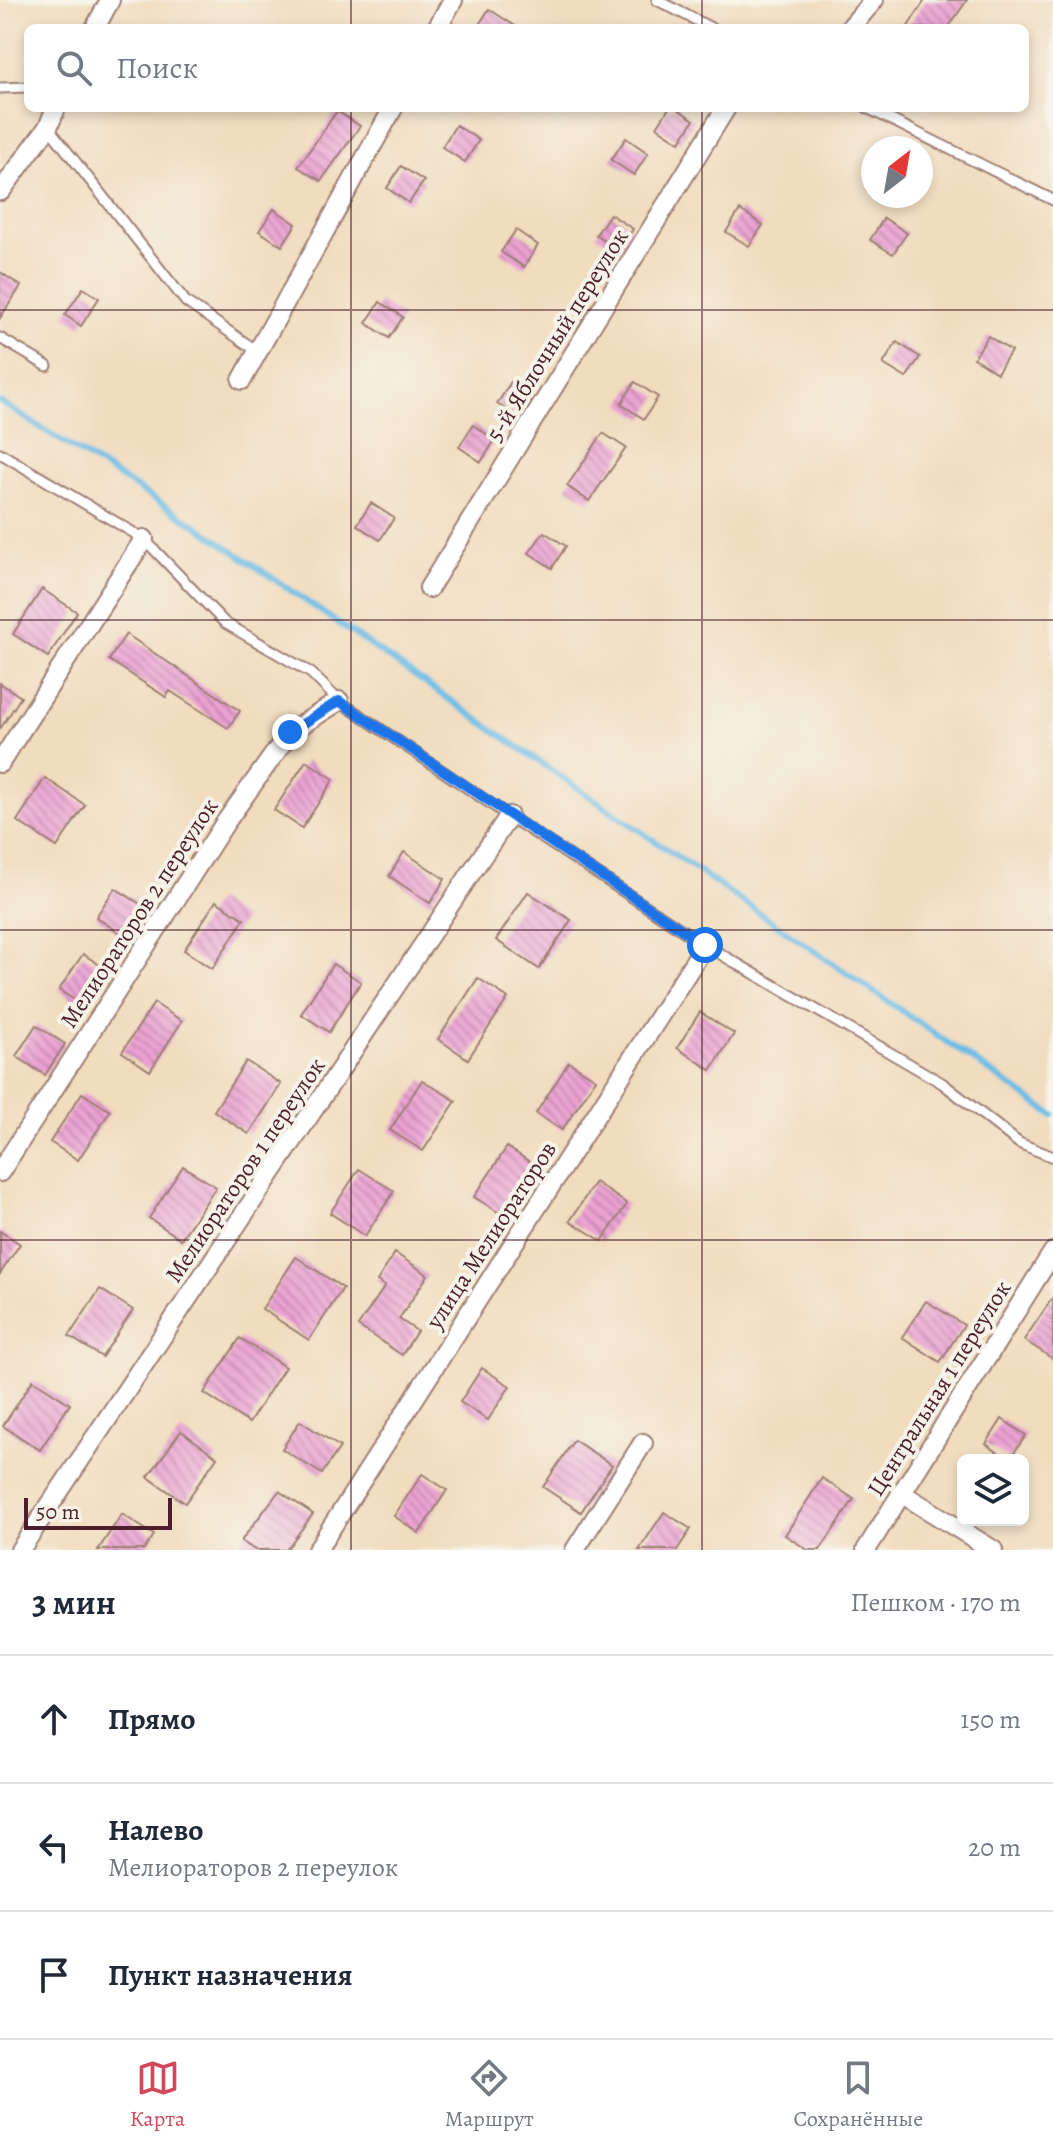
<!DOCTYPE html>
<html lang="ru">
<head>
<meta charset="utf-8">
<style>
  :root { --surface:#fff; --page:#f2f2f3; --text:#1f2937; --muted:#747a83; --line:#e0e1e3; --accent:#d1495b }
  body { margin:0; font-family:Alegreya,serif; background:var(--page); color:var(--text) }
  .controls { position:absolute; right:24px; bottom:24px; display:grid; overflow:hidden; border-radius:12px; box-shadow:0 4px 12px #0003 }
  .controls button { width:72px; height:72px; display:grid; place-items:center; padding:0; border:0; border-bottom:2px solid var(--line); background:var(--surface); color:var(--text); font:40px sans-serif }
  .compass { position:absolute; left:861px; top:136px; width:72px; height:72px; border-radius:50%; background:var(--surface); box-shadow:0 4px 12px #0003; rotate:31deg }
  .scale { position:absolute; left:24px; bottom:20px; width:148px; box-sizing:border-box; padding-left:8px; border:4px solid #4a1f2b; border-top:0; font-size:22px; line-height:28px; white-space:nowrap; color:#4a1f2b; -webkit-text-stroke:6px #f7f3e8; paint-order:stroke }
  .stop { position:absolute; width:24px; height:24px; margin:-18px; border:6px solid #1a73e8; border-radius:50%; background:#fff }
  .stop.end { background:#1a73e8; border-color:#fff; box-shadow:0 2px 8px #0008 }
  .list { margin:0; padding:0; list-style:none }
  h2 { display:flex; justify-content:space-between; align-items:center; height:104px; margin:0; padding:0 32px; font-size:34px }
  h2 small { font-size:26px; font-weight:400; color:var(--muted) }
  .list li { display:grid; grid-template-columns:52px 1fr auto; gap:24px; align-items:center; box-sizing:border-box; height:128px; padding:0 32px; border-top:2px solid var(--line) }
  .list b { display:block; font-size:30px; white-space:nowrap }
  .list p { margin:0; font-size:26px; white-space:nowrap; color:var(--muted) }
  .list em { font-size:26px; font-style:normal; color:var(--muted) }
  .icon { flex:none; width:44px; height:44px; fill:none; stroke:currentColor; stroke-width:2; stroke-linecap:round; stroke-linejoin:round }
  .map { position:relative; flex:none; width:1053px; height:1550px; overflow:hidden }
  .search { position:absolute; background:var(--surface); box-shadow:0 4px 12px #0003; left:24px; right:24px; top:24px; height:88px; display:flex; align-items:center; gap:20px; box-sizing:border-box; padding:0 28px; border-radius:12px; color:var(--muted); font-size:30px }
  .sheet { height:488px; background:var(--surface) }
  nav { display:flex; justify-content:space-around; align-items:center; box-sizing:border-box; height:112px; border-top:2px solid var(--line); background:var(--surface); font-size:22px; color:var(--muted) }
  nav a { display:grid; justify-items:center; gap:4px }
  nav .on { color:var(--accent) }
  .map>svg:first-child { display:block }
</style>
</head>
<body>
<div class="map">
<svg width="1053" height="1550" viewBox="0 0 1053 1550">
  <defs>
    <pattern id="building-back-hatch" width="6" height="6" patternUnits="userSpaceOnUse" patternTransform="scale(2)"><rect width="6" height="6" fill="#eaa2d3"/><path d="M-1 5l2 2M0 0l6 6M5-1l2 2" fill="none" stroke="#c083ab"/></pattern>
  </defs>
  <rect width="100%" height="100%" fill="#f7f3e8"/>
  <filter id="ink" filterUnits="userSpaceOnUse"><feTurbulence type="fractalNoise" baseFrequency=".0125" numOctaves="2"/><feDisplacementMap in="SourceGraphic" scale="16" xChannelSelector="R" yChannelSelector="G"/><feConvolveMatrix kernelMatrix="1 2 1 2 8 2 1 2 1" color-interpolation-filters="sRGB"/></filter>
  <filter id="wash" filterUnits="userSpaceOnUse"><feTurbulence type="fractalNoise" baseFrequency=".006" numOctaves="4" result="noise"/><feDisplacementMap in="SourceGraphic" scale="32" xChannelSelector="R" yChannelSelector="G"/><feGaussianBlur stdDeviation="1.8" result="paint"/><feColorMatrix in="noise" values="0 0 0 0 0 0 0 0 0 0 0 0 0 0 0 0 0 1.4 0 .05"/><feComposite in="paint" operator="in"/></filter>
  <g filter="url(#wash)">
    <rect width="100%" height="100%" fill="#f1dcbe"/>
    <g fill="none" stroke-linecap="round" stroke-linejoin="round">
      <polyline stroke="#6abce6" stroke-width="6" points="0,402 197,526 1053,1115"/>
    </g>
    <g id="blocks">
      <g fill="url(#building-back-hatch)">
        <polygon points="925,0 967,0 948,28 907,28"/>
        <polygon points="489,9 518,28 477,28"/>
        <polygon points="669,108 676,108 694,120 680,142 657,127"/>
        <polygon points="337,111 360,126 321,181 298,167"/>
        <polygon points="456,125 479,140 465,162 442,147"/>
        <polygon points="626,138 648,153 634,175 611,160"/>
        <polygon points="401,166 424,181 409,203 387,188"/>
        <polygon points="274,209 296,224 282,246 259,231"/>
        <polygon points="740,210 763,225 749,246 726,232"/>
        <polygon points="610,214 633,229 619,250 596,235"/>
        <polygon points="884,218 907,233 893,254 870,240"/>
        <polygon points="516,230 538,245 524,267 501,252"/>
        <polygon points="0,272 21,286 0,318"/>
        <polygon points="83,288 99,298 81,326 65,315"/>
        <polygon points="380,302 403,317 389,338 366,323"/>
        <polygon points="988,336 1011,351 997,373 974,358"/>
        <polygon points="897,342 920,357 906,378 883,364"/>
        <polygon points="511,382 533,397 520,418 497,404"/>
        <polygon points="635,382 658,397 644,419 621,404"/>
        <polygon points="473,425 495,440 481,462 459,447"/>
        <polygon points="603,433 626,448 589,501 567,486"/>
        <polygon points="371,503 394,518 380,540 357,525"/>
        <polygon points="544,532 566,546 552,568 529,553"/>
        <polygon points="42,589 77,612 48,657 13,634"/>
        <polygon points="126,634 240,711 228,728 170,691 166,697 109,660"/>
        <polygon points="0,683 21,697 0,729"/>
        <polygon points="306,761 334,779 302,828 274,810"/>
        <polygon points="45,778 85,805 57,847 17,821"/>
        <polygon points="404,852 445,879 430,903 389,876"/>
        <polygon points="115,888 145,907 126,937 96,917"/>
        <polygon points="528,892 571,920 539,969 496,940"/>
        <polygon points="216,901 244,919 212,969 184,950"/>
        <polygon points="83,954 109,971 85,1007 59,990"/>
        <polygon points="333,964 361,982 329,1032 301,1014"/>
        <polygon points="478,978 508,998 468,1059 438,1039"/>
        <polygon points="154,1003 182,1021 150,1071 122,1052"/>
        <polygon points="700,1012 734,1034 711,1070 677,1048"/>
        <polygon points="36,1025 65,1044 45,1075 16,1056"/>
        <polygon points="246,1061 281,1084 249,1134 214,1111"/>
        <polygon points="569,1062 596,1079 562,1130 536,1113"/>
        <polygon points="422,1080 456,1101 423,1151 390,1130"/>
        <polygon points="82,1093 110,1111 78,1160 50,1142"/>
        <polygon points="507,1147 541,1169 509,1219 474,1197"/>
        <polygon points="183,1166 216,1187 181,1239 149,1218"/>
        <polygon points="359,1169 394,1191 365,1236 330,1213"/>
        <polygon points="595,1182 627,1204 602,1241 570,1221"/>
        <polygon points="0,1231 20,1244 0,1274"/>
        <polygon points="395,1253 428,1275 399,1319 417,1331 402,1355 358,1326 385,1286 377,1281"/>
        <polygon points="296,1257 343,1288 309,1340 262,1309"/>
        <polygon points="100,1289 133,1310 102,1357 69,1336"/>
        <polygon points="1053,1297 1053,1359 1024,1340"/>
        <polygon points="926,1301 964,1325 940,1362 902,1337"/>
        <polygon points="240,1338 285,1367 249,1423 204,1393"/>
        <polygon points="482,1368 510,1386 488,1420 460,1402"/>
        <polygon points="33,1380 70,1404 40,1450 3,1426"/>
        <polygon points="1002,1419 1026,1435 1009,1460 986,1444"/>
        <polygon points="300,1421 340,1447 322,1474 282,1449"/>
        <polygon points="181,1431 217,1457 185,1503 148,1477"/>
        <polygon points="574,1440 612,1465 581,1512 543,1487"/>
        <polygon points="422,1474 447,1490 419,1533 394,1516"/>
        <polygon points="822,1478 854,1499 820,1550 808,1550 785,1535"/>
        <polygon points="279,1491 313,1514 286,1550 255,1550 241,1541"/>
        <polygon points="664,1512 691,1529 677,1550 639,1550"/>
        <polygon points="122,1514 154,1535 144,1550 98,1550"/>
      </g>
    </g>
  </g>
  <g filter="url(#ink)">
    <use href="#blocks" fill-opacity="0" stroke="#9e7e74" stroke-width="2"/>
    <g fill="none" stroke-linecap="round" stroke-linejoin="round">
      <g stroke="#9e7e74" stroke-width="13">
        <g id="service">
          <polyline points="657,0 711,28"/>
          <polyline points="0,88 28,87"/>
          <polyline points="867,108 1053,200"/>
          <polyline points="48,127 186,302 257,351"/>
          <polyline points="0,338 47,366"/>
          <polyline points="0,453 144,539 225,623 311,673 339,701 509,816 705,945 942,1083 1019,1143 1053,1157"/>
        </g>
      </g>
      <g stroke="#9e7e74" stroke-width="22">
        <g id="minor">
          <polyline points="95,28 110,0"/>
          <polyline points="437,28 453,0"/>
          <polyline points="850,28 874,0"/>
          <polyline points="1,191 48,127 56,108"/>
          <polyline points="242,380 393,108"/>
          <polyline points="429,588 726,108"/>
          <polyline points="0,763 144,539"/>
          <polyline points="0,1172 225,823 290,732 339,701"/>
          <polyline points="901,1493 993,1550"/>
          <polyline points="20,1550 509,816"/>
          <polyline points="317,1550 705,945"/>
          <polyline points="575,1550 643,1443"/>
          <polyline points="866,1550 1053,1252"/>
        </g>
      </g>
      <use href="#service" stroke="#fff" stroke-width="9"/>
      <use href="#minor" stroke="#fff" stroke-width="18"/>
    </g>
  </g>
  <g fill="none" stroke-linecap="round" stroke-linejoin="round" filter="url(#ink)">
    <polyline stroke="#1a73e8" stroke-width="10" points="290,732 339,701 705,945"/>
  </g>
  <path fill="none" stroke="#4a1f2b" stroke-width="2" stroke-opacity="0.55" d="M351,0V28M702,0V28M351,108V1550M702,108V1550M0,310H1053M0,620H1053M0,930H1053M0,1240H1053"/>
  <g text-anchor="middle" stroke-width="8" stroke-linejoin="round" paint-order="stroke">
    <g font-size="24" fill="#4a1f2b" stroke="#f7f3e8">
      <text transform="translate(557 335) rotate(-58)" y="8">5-й Яблочный переулок</text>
      <text transform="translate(139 913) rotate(-57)" y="8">Мелиораторов 2 переулок</text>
      <text transform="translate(245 1170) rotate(-56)" y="8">Мелиораторов 1 переулок</text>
      <text transform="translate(491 1235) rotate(-57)" y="8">улица Мелиораторов</text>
      <text transform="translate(939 1388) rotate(-58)" y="8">Центральная 1 переулок</text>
    </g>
  </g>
</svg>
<div class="controls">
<button><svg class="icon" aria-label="layers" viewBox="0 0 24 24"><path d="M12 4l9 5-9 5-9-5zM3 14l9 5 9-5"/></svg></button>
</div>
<svg class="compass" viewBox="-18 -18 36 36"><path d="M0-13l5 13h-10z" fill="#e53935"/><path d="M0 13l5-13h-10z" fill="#747a83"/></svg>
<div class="scale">50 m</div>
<div class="stop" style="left:705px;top:945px"></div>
<div class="stop end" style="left:290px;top:732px"></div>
<div class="search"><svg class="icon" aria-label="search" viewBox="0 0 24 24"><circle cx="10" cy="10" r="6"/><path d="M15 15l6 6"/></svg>Поиск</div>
</div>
<section class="sheet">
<h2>3 мин<small>Пешком · 170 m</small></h2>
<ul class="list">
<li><svg class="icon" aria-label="ahead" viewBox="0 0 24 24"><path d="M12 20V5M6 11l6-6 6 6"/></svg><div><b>Прямо</b></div><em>150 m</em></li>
<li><svg class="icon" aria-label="left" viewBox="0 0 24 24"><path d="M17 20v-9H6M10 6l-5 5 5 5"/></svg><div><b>Налево</b><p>Мелиораторов 2 переулок</p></div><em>20 m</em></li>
<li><svg class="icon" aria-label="arrive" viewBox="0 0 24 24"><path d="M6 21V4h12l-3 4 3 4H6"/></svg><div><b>Пункт назначения</b></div></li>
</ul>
</section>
<nav>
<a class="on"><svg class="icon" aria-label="map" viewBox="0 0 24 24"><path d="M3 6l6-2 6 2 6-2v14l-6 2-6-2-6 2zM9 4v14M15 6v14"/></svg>Карта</a>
<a><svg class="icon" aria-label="directions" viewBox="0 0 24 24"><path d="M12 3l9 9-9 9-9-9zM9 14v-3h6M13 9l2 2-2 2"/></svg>Маршрут</a>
<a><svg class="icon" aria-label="saved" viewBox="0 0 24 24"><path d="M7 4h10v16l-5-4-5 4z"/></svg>Сохранённые</a>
</nav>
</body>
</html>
